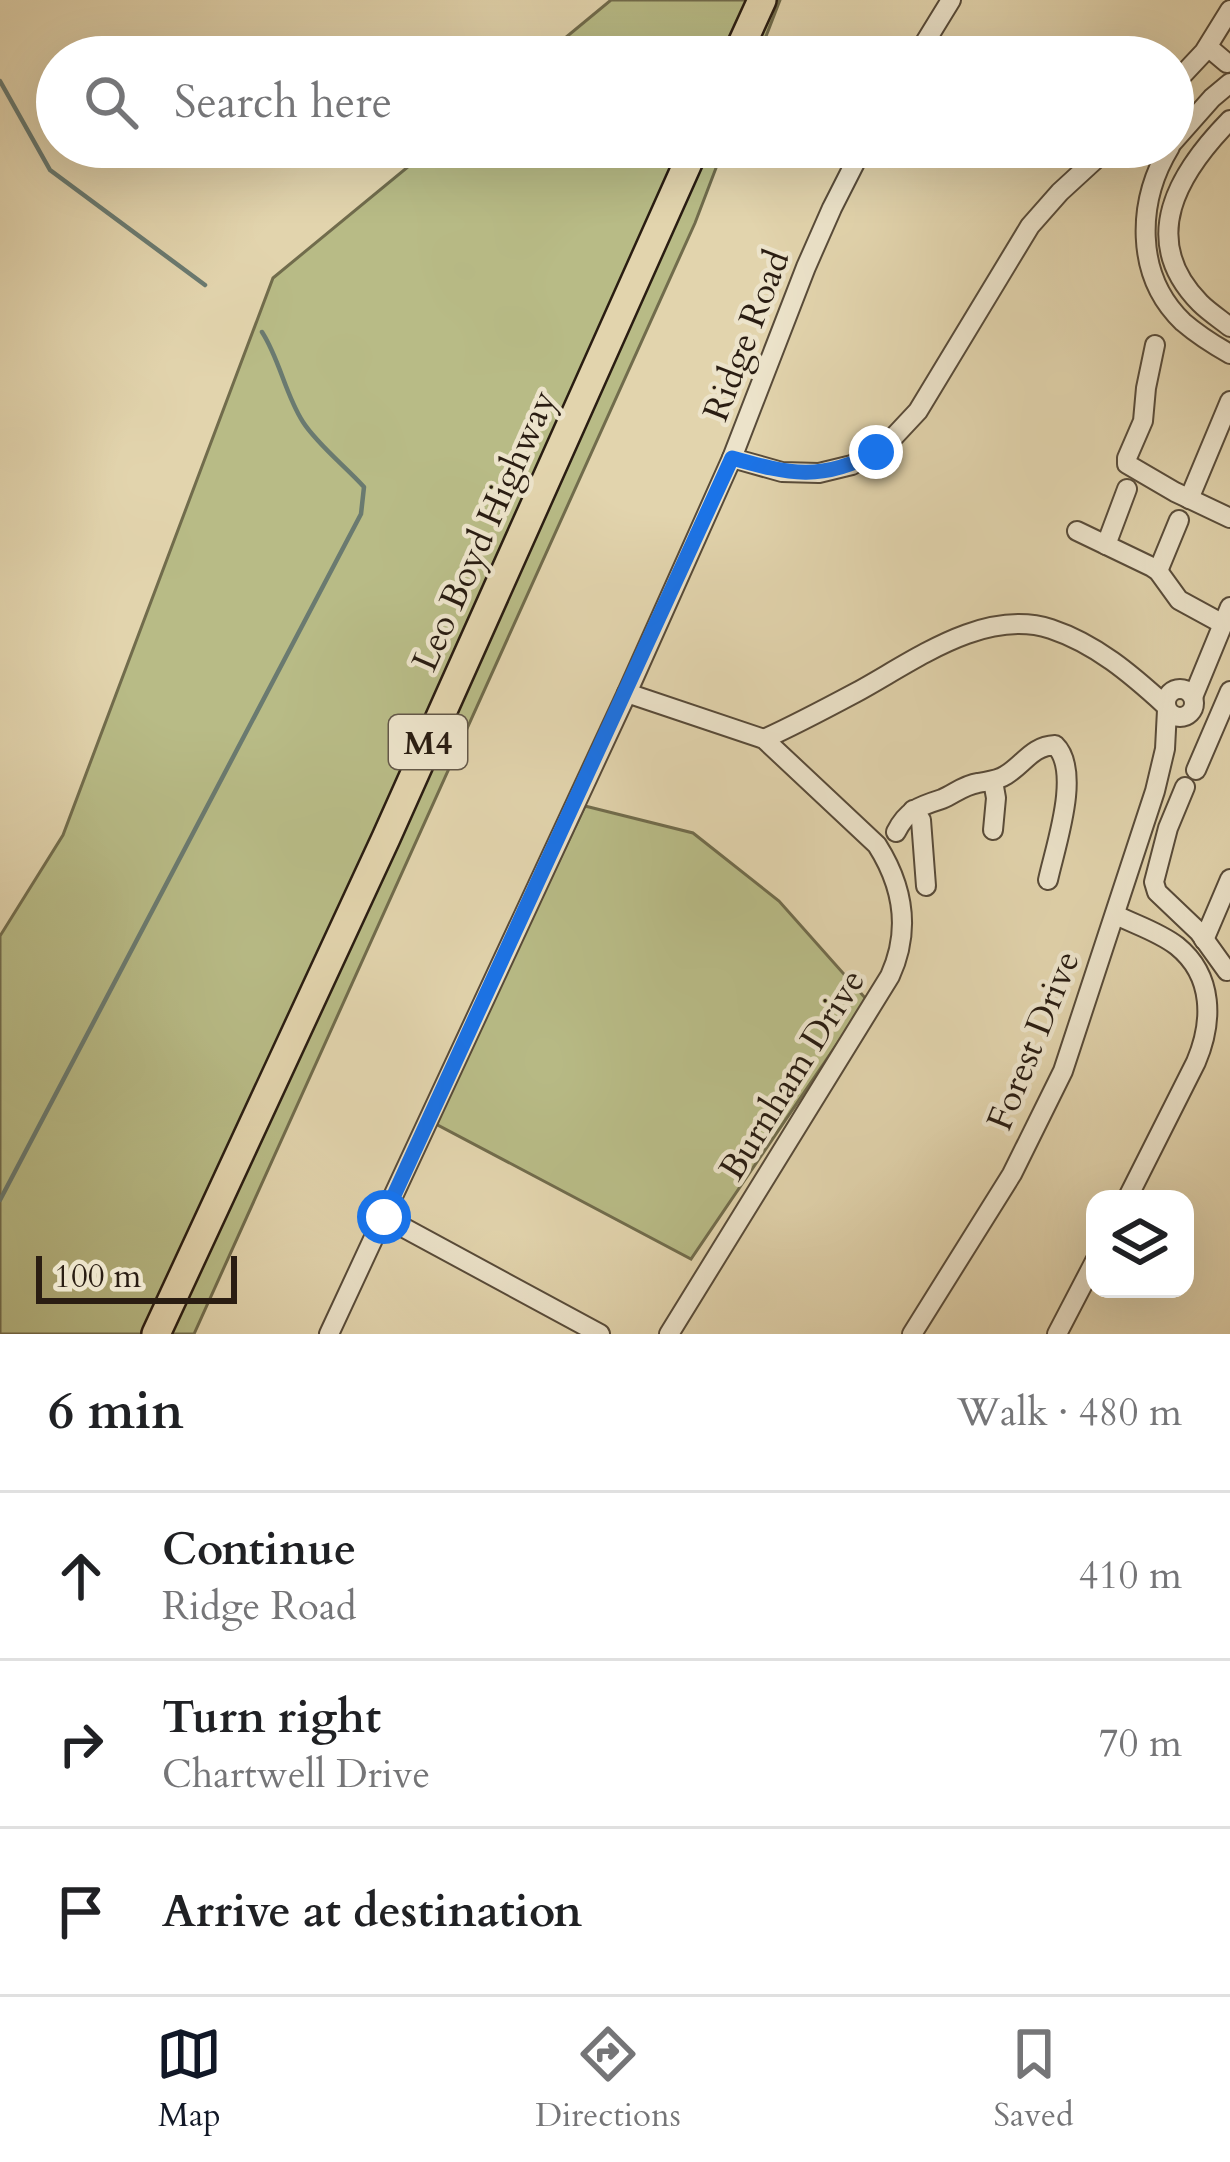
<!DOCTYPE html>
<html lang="en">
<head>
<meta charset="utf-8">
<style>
  :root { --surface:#fff; --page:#f2f2f2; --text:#202124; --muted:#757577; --line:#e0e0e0; --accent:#111827 }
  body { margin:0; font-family:Cardo,serif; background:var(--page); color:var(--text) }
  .controls { position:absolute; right:36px; bottom:36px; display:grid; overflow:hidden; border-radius:24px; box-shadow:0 12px 48px #0002 }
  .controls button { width:108px; height:108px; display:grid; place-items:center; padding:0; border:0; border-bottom:3px solid var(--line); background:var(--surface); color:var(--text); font:60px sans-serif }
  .scale { position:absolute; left:36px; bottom:30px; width:201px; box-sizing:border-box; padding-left:12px; border:6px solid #2a1d12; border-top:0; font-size:33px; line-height:42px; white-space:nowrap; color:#2a1d12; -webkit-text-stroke:9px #ece3ca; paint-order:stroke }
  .stop { position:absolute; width:36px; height:36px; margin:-27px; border:9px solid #1a73e8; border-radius:50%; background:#fff }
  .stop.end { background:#1a73e8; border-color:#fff; box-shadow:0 3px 12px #0008 }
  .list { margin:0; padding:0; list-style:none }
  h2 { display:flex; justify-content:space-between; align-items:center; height:156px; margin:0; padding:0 48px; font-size:51px }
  h2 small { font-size:39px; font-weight:400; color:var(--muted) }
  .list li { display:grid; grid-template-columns:78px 1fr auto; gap:36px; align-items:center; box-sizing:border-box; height:168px; padding:0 48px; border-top:3px solid var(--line) }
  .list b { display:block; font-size:45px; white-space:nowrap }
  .list p { margin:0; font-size:39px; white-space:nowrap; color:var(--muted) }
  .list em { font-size:39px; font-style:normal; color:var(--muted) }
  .icon { flex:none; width:66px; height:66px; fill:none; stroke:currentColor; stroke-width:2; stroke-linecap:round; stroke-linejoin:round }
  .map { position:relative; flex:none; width:1230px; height:1334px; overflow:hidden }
  .search { position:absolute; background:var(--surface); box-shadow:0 12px 48px #0002; left:36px; right:36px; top:36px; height:132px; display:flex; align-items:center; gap:30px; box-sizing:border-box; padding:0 42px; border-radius:66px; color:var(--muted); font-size:45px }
  .sheet { height:660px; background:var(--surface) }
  nav { display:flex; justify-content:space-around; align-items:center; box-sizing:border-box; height:168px; border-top:3px solid var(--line); background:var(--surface); font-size:33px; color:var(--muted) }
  nav a { display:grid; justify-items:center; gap:6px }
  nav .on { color:var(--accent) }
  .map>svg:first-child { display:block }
</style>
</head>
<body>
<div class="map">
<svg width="1230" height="1334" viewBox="0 0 1230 1334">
  <rect width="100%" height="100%" fill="#e2d4ad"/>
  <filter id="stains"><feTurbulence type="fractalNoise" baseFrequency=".00167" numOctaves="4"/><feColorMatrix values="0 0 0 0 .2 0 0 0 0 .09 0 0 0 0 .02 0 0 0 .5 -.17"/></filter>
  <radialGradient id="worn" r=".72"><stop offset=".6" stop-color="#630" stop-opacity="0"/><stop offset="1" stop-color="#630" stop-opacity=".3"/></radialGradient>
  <g fill="#b8bb86" stroke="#716c4c" stroke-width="3">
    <polygon points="611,0 780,0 758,57 542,57"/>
    <polygon points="432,147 724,147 695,223 194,1334 0,1334 0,936 63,835 273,278"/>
    <polygon points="585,806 693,833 779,901 867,1000 691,1259 434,1123"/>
  </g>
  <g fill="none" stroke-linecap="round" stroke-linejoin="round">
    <g stroke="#6a7a70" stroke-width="4.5">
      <polyline points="0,81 50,170 205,285"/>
      <path d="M0,1200L361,514L364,487C346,467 317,444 303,422C285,394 280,360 262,332"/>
    </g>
    <g stroke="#584b39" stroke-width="22">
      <g id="minor">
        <polyline points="1208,47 1227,63"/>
        <polyline points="916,57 951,0"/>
        <polyline points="1173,85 1204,52 1230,10"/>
        <path d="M1230,120C1179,172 1137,239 1200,303C1209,312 1220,319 1230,327"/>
        <polyline points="1173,142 1212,98 1230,83"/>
        <path d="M1170,147C1137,201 1134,275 1183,322C1197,334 1214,345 1230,354"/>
        <polyline points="1155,345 1146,388 1143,421 1127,458 1127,464 1175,492 1230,518"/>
        <polyline points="732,458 782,472 819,473 852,465 889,442 918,411 1030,226 1060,192 1109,147"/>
        <polyline points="1189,499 1230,401"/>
        <polyline points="1077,531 1152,567 1158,571 1179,600 1223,624"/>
        <polyline points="1106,545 1127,489"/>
        <polyline points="1158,571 1179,520"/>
        <circle cx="1180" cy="703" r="14"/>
        <path d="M627,693L764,739L877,845C903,886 911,930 890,976L669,1334"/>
        <polyline points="1193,697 1230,607"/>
        <path d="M764,739C795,725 825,709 855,693C911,663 983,607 1051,629C1096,644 1131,674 1165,705"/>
        <polyline points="1196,770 1230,691"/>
        <polyline points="993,781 996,798 993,830"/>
        <polyline points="1185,787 1168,828 1154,882 1157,892 1199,932 1227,971"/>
        <polyline points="913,810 921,820 926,886"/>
        <path d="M896,832C907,810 920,806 942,799C954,794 964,785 978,783C988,781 997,781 1006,775C1024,764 1032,746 1055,745C1082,771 1055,847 1048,880"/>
        <path d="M1116,915C1136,925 1159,932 1177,946C1214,976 1213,1022 1196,1062L1127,1199"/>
        <polyline points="1204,940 1230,879"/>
        <polyline points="384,1217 600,1334"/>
        <polyline points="329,1334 627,693 732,458 806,267 832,208 863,147"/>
        <polyline points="912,1334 1012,1174 1063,1071 1155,791 1165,749 1167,710"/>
        <polyline points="1057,1334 1095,1261"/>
      </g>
    </g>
    <g stroke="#2a1d12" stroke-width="32">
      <g id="highway">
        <polyline points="736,57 762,0"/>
        <polyline points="156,1334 386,838 695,147"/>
      </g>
    </g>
    <use href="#minor" stroke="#ece3ca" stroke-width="18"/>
    <use href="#highway" stroke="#e2d4ad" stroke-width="27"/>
  </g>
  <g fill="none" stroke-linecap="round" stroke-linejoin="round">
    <path stroke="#1a73e8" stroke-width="15" d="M384,1217L732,458C789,474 822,482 876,452"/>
  </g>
  <g text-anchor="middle" stroke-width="9" stroke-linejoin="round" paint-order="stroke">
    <rect fill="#ece3ca" stroke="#645849" stroke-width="3" x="389" y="715" width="78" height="54" rx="9"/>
    <g font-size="33" font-weight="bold" fill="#2a1d12">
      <text x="428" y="754">M4</text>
    </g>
    <g font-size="36" fill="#2a1d12" stroke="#ece3ca">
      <text transform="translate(745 335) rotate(-69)" y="13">Ridge Road</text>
      <text transform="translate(483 530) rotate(-66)" y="13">Leo Boyd Highway</text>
      <text transform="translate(1032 1040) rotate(-68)" y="13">Forest Drive</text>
      <text transform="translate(791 1074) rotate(-58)" y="13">Burnham Drive</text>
    </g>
  </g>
  <rect width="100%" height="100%" filter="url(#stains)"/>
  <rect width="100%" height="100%" fill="url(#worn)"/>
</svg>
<div class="controls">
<button><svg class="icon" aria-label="layers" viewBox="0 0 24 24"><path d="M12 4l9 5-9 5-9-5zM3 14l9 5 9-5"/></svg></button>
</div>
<div class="scale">100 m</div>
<div class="stop" style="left:384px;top:1217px"></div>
<div class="stop end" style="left:876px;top:452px"></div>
<div class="search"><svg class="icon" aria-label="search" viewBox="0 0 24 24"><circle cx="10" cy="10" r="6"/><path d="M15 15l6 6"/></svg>Search here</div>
</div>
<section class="sheet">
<h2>6 min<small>Walk · 480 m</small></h2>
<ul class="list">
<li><svg class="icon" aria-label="ahead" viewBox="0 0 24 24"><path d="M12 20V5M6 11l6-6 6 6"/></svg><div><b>Continue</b><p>Ridge Road</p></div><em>410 m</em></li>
<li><svg class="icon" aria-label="right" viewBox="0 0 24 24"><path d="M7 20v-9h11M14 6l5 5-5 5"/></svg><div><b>Turn right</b><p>Chartwell Drive</p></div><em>70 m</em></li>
<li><svg class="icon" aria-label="arrive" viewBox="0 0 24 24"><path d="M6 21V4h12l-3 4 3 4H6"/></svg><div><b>Arrive at destination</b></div></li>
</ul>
</section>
<nav>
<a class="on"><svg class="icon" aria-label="map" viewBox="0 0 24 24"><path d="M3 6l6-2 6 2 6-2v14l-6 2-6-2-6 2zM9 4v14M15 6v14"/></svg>Map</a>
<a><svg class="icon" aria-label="directions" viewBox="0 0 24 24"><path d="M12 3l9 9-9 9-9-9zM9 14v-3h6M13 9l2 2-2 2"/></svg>Directions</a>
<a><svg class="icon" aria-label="saved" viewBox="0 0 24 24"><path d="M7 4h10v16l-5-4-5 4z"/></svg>Saved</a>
</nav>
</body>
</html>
